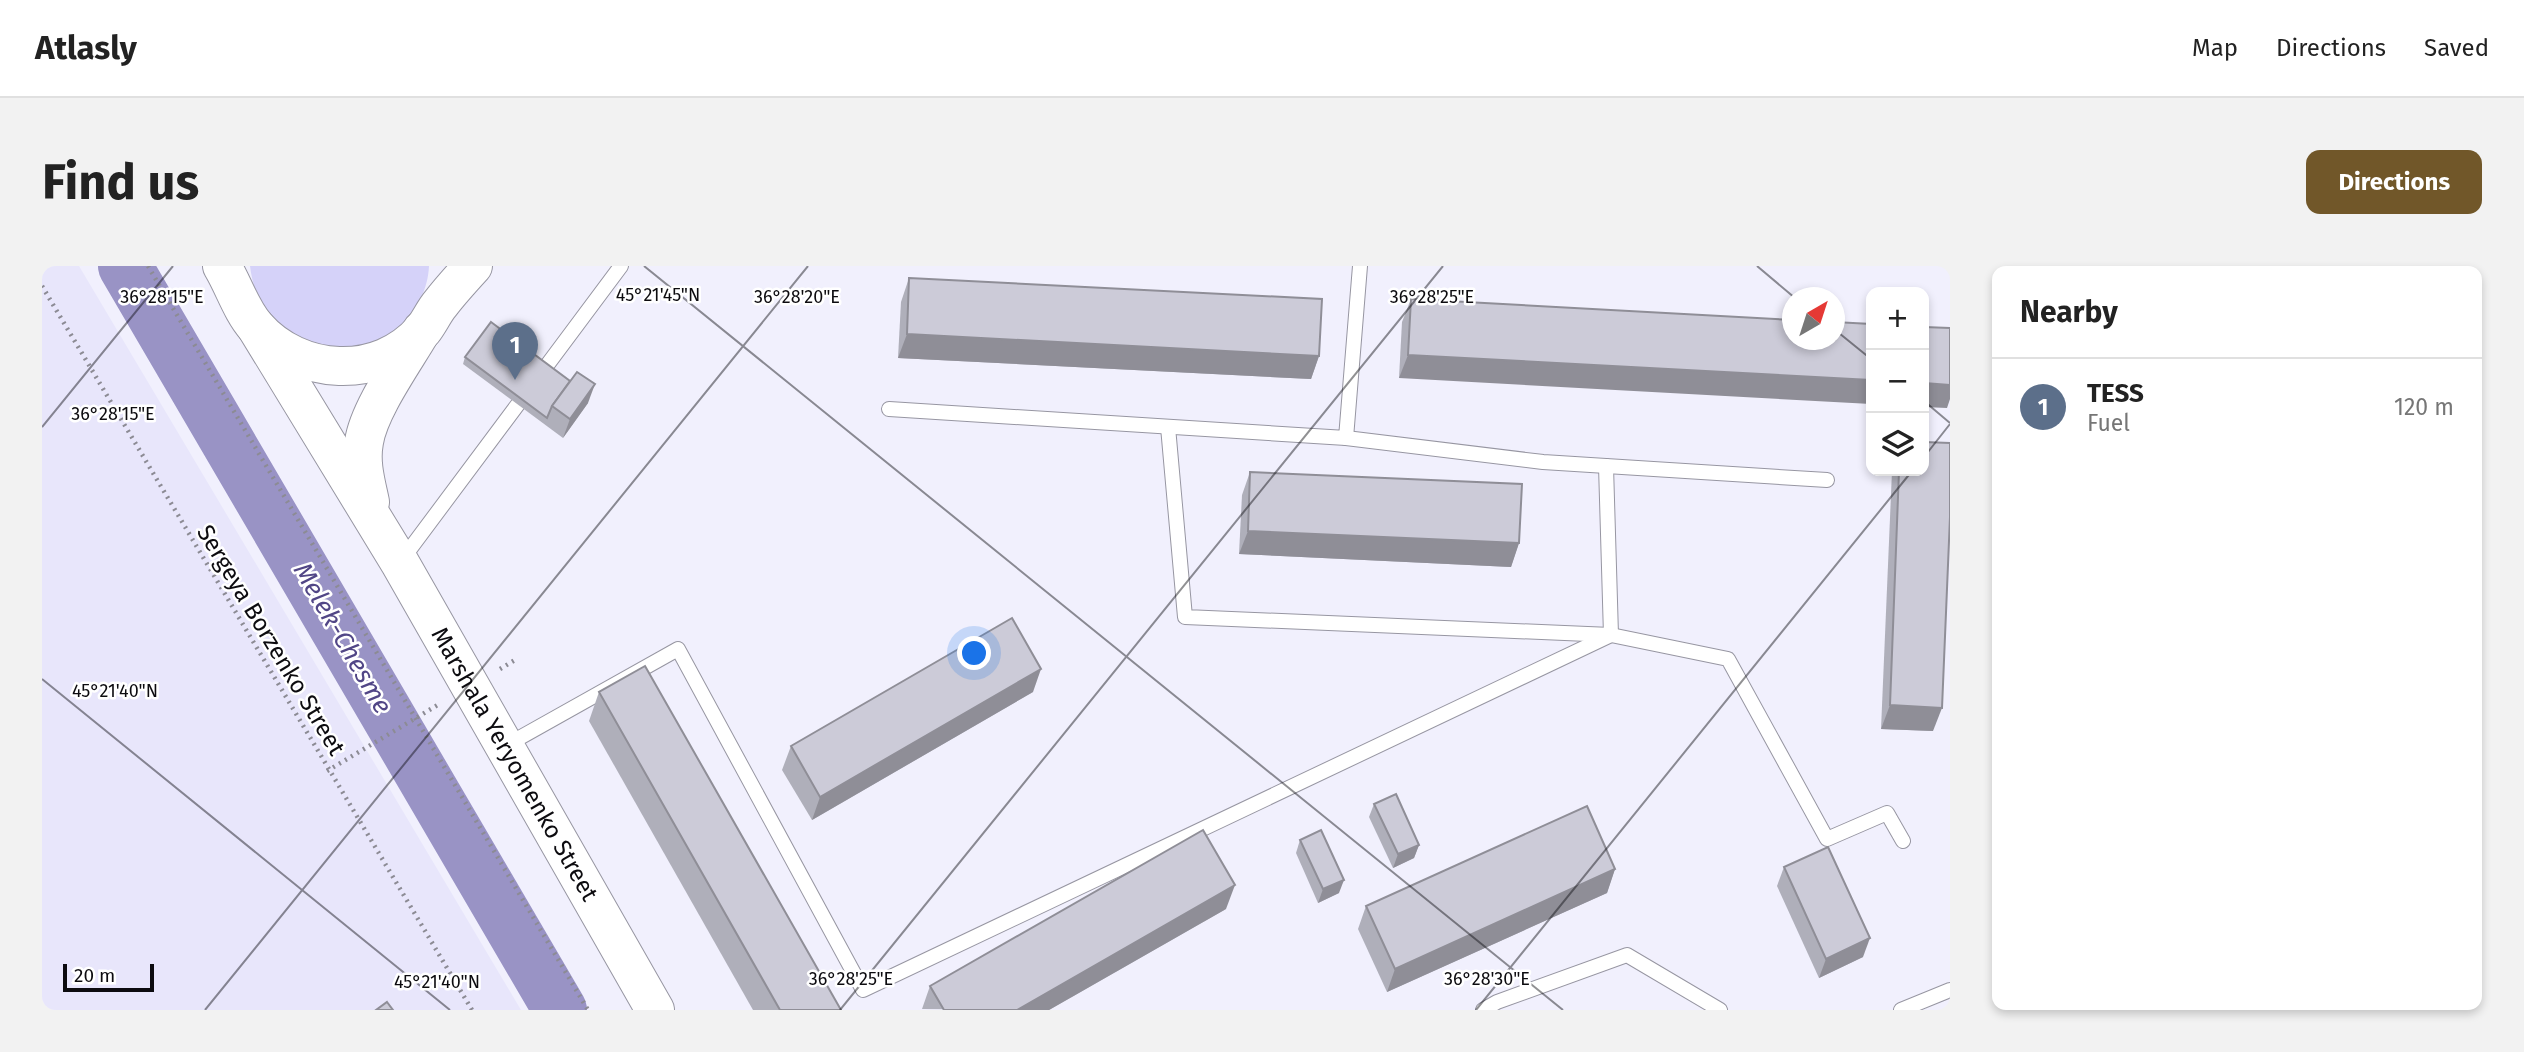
<!DOCTYPE html>
<html lang="en">
<head>
<meta charset="utf-8">
<style>
  :root { --surface:#fff; --page:#f2f2f2; --text:#222; --muted:#767676; --line:#e0e0e0; --accent:#715729 }
  body { margin:0; font-family:"Fira Sans",sans-serif; background:var(--page); color:var(--text) }
  .controls { position:absolute; right:21px; top:21px; display:grid; overflow:hidden; border-radius:14px; box-shadow:0 4px 10px #0003 }
  .controls button { width:63px; height:63px; display:grid; place-items:center; padding:0; border:0; border-bottom:2px solid var(--line); background:var(--surface); color:var(--text); font:35px sans-serif }
  .compass { position:absolute; left:1740px; top:21px; width:63px; height:63px; border-radius:50%; background:var(--surface); box-shadow:0 4px 10px #0003; rotate:39deg }
  .scale { position:absolute; left:21px; bottom:18px; width:91px; box-sizing:border-box; padding-left:7px; border:4px solid #0c0b0f; border-top:0; font-size:19px; line-height:24px; white-space:nowrap; color:#0c0b0f; -webkit-text-stroke:5px #fff; paint-order:stroke }
  .you { position:absolute; left:933px; top:388px; width:24px; height:24px; margin:-18px; border:5px solid #fff; border-radius:50%; background:#1a73e8; box-shadow:0 0 0 10px #1a73e833 }
  .badge { display:grid; place-items:center; width:46px; height:46px; border-radius:50%; background:var(--accent); color:#fff; font-size:23px; font-weight:700 }
  .pin { position:absolute; translate:-50% -58px; filter:drop-shadow(0 2px 4px #0008) }
  .pin::after { content:''; position:absolute; top:37px; width:24px; height:21px; background:inherit; clip-path:polygon(0 0,100% 0,50% 100%) }
  .list { margin:0; padding:0; list-style:none }
  h2 { display:flex; justify-content:space-between; align-items:center; height:91px; margin:0; padding:0 28px; font-size:30px }
  h2 small { font-size:23px; font-weight:400; color:var(--muted) }
  .list li { display:grid; grid-template-columns:46px 1fr auto; gap:21px; align-items:center; box-sizing:border-box; height:98px; padding:0 28px; border-top:2px solid var(--line) }
  .list b { display:block; font-size:26px; white-space:nowrap }
  .list p { margin:0; font-size:23px; white-space:nowrap; color:var(--muted) }
  .list em { font-size:23px; font-style:normal; color:var(--muted) }
  .icon { flex:none; width:38px; height:38px; fill:none; stroke:currentColor; stroke-width:2; stroke-linecap:round; stroke-linejoin:round }
  .map { position:relative; flex:none; width:1908px; height:744px; overflow:hidden; border-radius:14px }
  header { display:flex; align-items:center; gap:42px; box-sizing:border-box; height:98px; padding:0 35px; background:var(--surface); border-bottom:2px solid var(--line) }
  header strong { font-size:33px }
  nav { display:flex; gap:38px; margin-inline-start:auto; font-size:24px }
  .intro { display:flex; align-items:center; justify-content:space-between; box-sizing:border-box; height:168px; padding:0 42px }
  h1 { margin:0; font-size:49px }
  .button { padding:18px 32px; border-radius:14px; background:var(--accent); color:#fff; font-size:24px; font-weight:700 }
  main { display:flex; gap:42px; padding:0 42px }
  aside { flex:1; background:var(--surface); border-radius:14px; box-shadow:0 4px 10px #0003 }
  .map>svg:first-child { display:block }
</style>
</head>
<body>
<header>
<strong>Atlasly</strong>
<nav><a>Map</a><a>Directions</a><a>Saved</a></nav>
</header>
<div class="intro"><h1>Find us</h1><a class="button">Directions</a></div>
<main>
<div class="map">
<svg width="1908" height="744" viewBox="0 0 1908 744">
  <rect width="100%" height="100%" fill="#f1f0fd"/>
  <polygon fill="#e8e6fb" points="0,0 37,0 479,744 0,744"/>
  <path fill="#d5d2f9" d="M208,0H387C385,47 341,88 292,84C283,83 271,77 262,73C256,71 247,69 242,65C221,51 211,24 208,0Z"/>
  <g fill="none" stroke-linecap="round" stroke-linejoin="round">
    <polyline stroke="#9993c5" stroke-width="54" points="83,0 518,744"/>
    <g stroke="#9796a2" stroke-width="16">
      <g id="service">
        <polyline points="847,143 1304,172 1318,0"/>
        <polyline points="1126,161 1143,351 1569,369 1686,393 1785,573 1845,547 1861,575"/>
        <polyline points="1304,172 1501,196 1785,214"/>
        <polyline points="359,295 579,0"/>
        <polyline points="463,480 636,383 821,724 1569,369 1564,200"/>
        <polyline points="1441,744 1455,736 1585,689 1678,744"/>
        <polyline points="1859,744 1908,724"/>
      </g>
    </g>
    <g stroke="#9796a2" stroke-width="40">
      <g id="secondary">
        <path id="s1" d="M214,61L358,297L613,744"/>
        <path d="M328,236C324,217 318,197 322,176C327,143 362,95 380,64"/>
      </g>
    </g>
    <g stroke="#9796a2" stroke-width="40">
      <path id="primary" d="M180,0C192,20 199,44 214,61C257,110 337,115 381,64C388,55 392,45 399,37C409,24 420,12 431,0"/>
    </g>
    <g stroke="#8c8b94" stroke-width="4.5" stroke-dasharray="2 5" stroke-linecap="butt">
      <polyline points="106,0 546,744"/>
      <polyline points="0,20 430,744"/>
      <polyline points="458,403 473,394"/>
      <polyline points="285,505 399,437"/>
    </g>
    <use href="#service" stroke="#fff" stroke-width="14"/>
    <use href="#secondary" stroke="#fff" stroke-width="38"/>
    <use href="#primary" stroke="#fff" stroke-width="38"/>
  </g>
  <g fill="#afafba">
    <polygon points="867,12 1277,90 1269,113 856,92 859,36"/>
    <polygon points="1369,33 1751,54 1357,112 1360,56"/>
    <polygon points="423,91 546,137 521,172 421,98"/>
    <polygon points="1850,205 1882,205 1891,465 1839,463"/>
    <polygon points="1208,206 1477,277 1469,301 1197,288 1200,229"/>
    <polygon points="557,426 799,744 711,744 547,455"/>
    <polygon points="991,426 770,554 740,504 749,480"/>
    <polygon points="1332,538 1377,579 1372,592 1351,602 1327,551"/>
    <polygon points="1258,574 1297,627 1276,637 1254,587"/>
    <polygon points="1742,601 1821,691 1777,712 1735,620"/>
    <polygon points="1573,603 1565,627 1345,726 1316,663 1324,640"/>
    <polygon points="1184,643 1007,744 880,743 888,720"/>
  </g>
  <g fill="#8f8e97">
    <polygon points="865,68 1277,90 1269,113 856,92"/>
    <polygon points="1366,89 1829,114 1829,138 1357,112"/>
    <polygon points="1882,117 1908,119 1908,133 1905,142 1882,141"/>
    <polygon points="553,118 546,137 521,172 528,153"/>
    <polygon points="1206,265 1477,277 1469,301 1197,288"/>
    <polygon points="999,403 991,426 770,554 778,531"/>
    <polygon points="1848,439 1900,442 1891,465 1839,463"/>
    <polygon points="1377,579 1372,592 1351,602 1356,588"/>
    <polygon points="1573,603 1565,627 1345,726 1353,703"/>
    <polygon points="1302,614 1297,627 1276,637 1281,623"/>
    <polygon points="1193,619 1184,643 1007,744 975,744"/>
    <polygon points="1828,672 1821,691 1777,712 1784,693"/>
  </g>
  <g fill="#cccbd8" stroke="#8f8e97" stroke-width="2">
    <polygon points="867,12 1280,33 1277,90 865,68"/>
    <polygon points="1369,33 1751,54 1751,74 1793,74 1793,56 1829,58 1829,114 1366,89"/>
    <polygon points="449,56 528,115 510,140 505,152 423,91"/>
    <polygon points="1882,61 1908,62 1908,119 1882,117"/>
    <polygon points="535,106 553,118 528,153 510,140"/>
    <polygon points="1882,176 1908,177 1908,251 1900,442 1848,439 1857,205 1882,205"/>
    <polygon points="1208,206 1480,218 1477,277 1206,265"/>
    <polygon points="970,352 999,403 778,531 749,480"/>
    <polygon points="603,400 799,744 738,744 557,426"/>
    <polygon points="1354,528 1377,579 1356,588 1332,538"/>
    <polygon points="1545,540 1573,603 1353,703 1324,640"/>
    <polygon points="1161,564 1193,619 975,744 902,744 888,720"/>
    <polygon points="1279,564 1302,614 1281,623 1258,574"/>
    <polygon points="1786,581 1828,672 1784,693 1742,601"/>
    <polygon points="345,736 351,744 334,744"/>
  </g>
  <path fill="none" stroke="#0c0b0f" stroke-width="2" stroke-opacity="0.45" d="M602,0L1521,744M1715,0L1753,32M1792,63L1829,93M1882,135L1908,157M0,161L131,0M1882,191L1908,158M0,413L408,744M163,744L766,0M798,744L1401,0M1434,744L1870,205"/>
  <g text-anchor="middle" stroke-width="5" stroke-linejoin="round" paint-order="stroke">
    <g font-size="24" fill="#0c0b0f" stroke="#fff">
      <text transform="translate(229 374) rotate(59)" y="8">Sergeya Borzenko Street</text>
      <text dy="8" stroke="none"><textPath href="#s1" startOffset="508">Marshala Yeryomenko Street</textPath></text>
    </g>
    <g font-size="26" font-style="italic" fill="#514686" stroke="#fff">
      <text transform="translate(301 372) rotate(60)" y="9">Melek-Chesme</text>
    </g>
  </g>
  <g font-size="18" text-anchor="middle" fill="#0c0b0f" stroke="#fff" stroke-width="5" stroke-linejoin="round" paint-order="stroke">
    <text x="616" y="35">45°21'45"N</text>
    <text x="755" y="37">36°28'20"E</text>
    <text x="1390" y="37">36°28'25"E</text>
    <text x="120" y="37">36°28'15"E</text>
    <text x="71" y="154">36°28'15"E</text>
    <text x="73" y="431">45°21'40"N</text>
    <text x="809" y="719">36°28'25"E</text>
    <text x="1445" y="719">36°28'30"E</text>
    <text x="395" y="722">45°21'40"N</text>
  </g>
</svg>
<div class="controls">
<button>+</button>
<button>−</button>
<button><svg class="icon" aria-label="layers" viewBox="0 0 24 24"><path d="M12 4l9 5-9 5-9-5zM3 14l9 5 9-5"/></svg></button>
</div>
<svg class="compass" viewBox="-18 -18 36 36"><path d="M0-13l5 13h-10z" fill="#e53935"/><path d="M0 13l5-13h-10z" fill="#767676"/></svg>
<div class="scale">20 m</div>
<div class="you"></div>
<div class="pin badge" style="left:473px;top:114px;background:#5c6f8a">1</div>
</div>
<aside>
<h2>Nearby<small></small></h2>
<ul class="list">
<li><span class="badge" style="background:#5c6f8a">1</span><div><b>TESS</b><p>Fuel</p></div><em>120 m</em></li>
</ul>
</aside>
</main>
</body>
</html>
